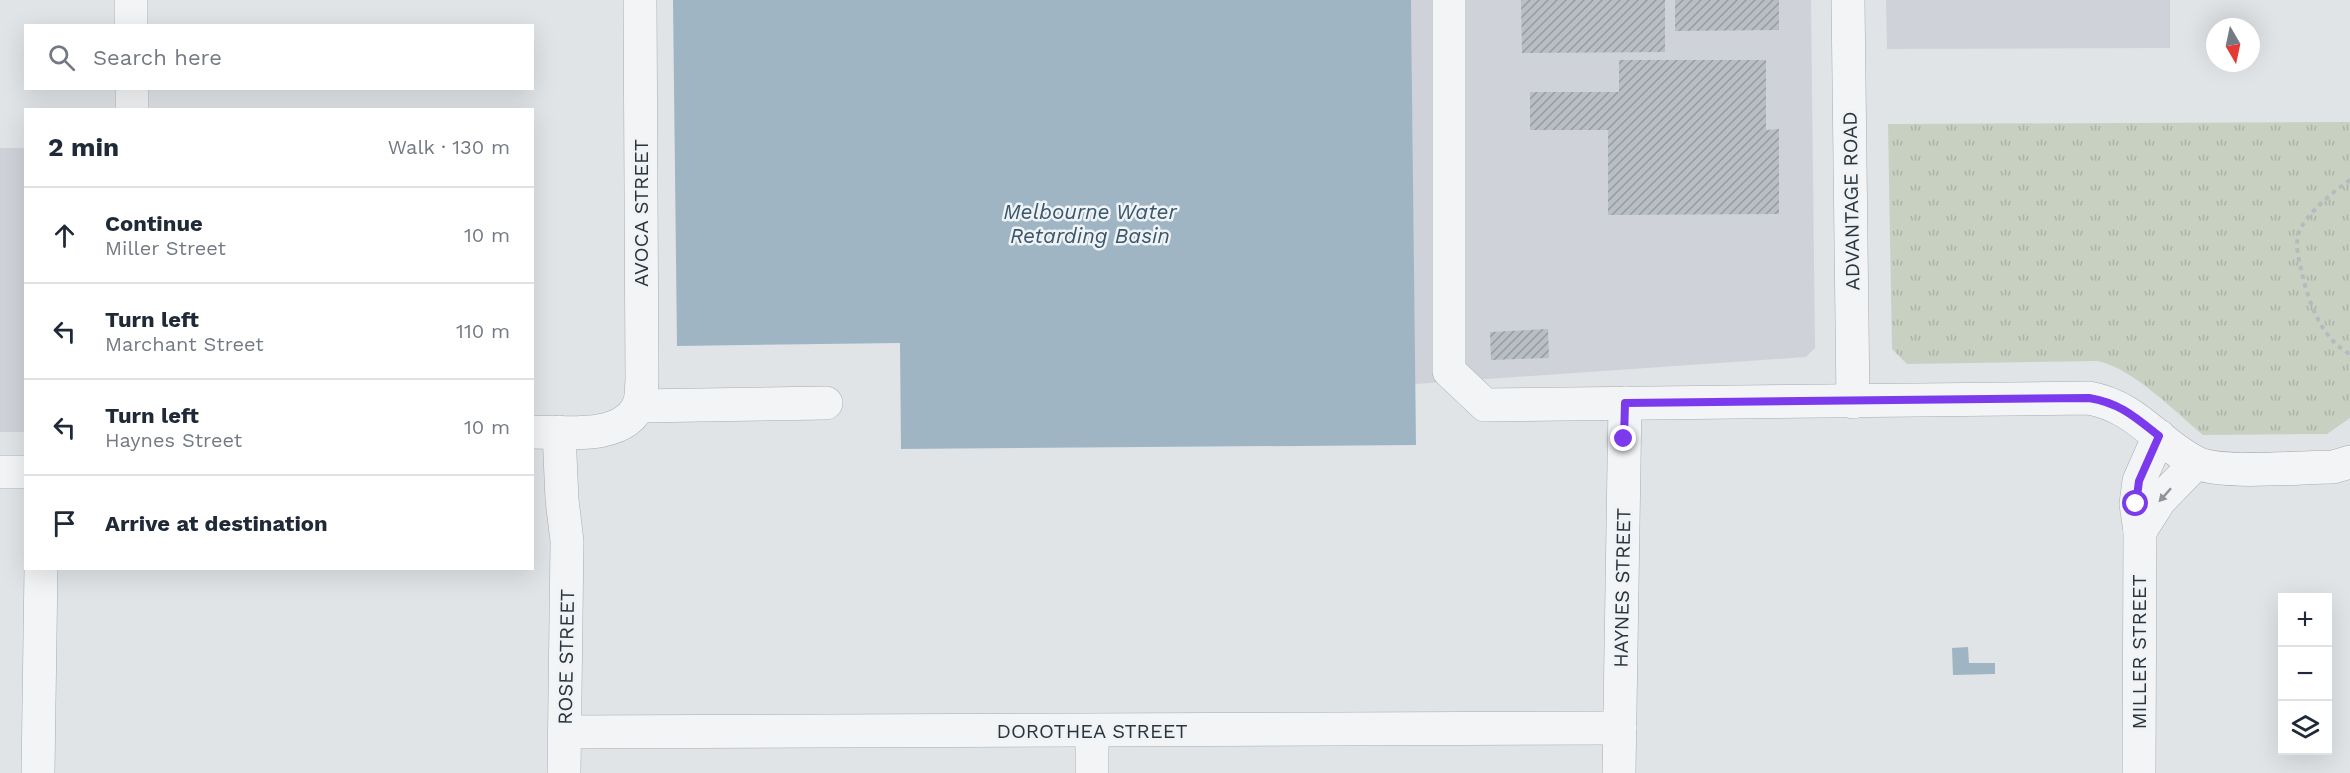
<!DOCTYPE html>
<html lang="en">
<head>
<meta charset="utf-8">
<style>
  :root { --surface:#fff; --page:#f2f2f3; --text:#1f2937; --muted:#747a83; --line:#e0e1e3 }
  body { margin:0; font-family:"Work Sans",sans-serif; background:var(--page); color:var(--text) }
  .controls { position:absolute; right:18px; bottom:18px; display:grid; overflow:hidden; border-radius:0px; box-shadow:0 6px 24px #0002 }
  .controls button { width:54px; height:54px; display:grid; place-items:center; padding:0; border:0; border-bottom:2px solid var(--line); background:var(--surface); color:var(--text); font:30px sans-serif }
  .compass { position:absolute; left:2206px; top:18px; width:54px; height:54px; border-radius:50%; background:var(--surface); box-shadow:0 6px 24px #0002; rotate:171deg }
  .stop { position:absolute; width:18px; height:18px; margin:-14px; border:4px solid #7c3aed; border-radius:50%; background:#fff }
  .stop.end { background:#7c3aed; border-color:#fff; box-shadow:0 2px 6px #0008 }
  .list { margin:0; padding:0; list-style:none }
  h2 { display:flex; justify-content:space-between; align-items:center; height:78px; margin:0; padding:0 24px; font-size:26px }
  h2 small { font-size:20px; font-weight:400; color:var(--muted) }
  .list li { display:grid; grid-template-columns:39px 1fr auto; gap:18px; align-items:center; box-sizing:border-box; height:96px; padding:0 24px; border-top:2px solid var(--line) }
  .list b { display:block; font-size:22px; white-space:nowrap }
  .list p { margin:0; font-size:20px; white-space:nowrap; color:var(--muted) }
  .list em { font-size:20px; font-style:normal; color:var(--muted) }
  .icon { flex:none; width:33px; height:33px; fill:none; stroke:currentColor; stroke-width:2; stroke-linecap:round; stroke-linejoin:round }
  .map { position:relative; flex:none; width:2350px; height:773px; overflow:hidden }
  .search { position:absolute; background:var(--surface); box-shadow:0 6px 24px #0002; left:24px; top:24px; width:510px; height:66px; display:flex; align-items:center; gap:15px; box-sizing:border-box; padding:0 21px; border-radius:0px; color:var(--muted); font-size:22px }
  .panel { position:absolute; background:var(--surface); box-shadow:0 6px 24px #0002; left:24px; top:108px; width:510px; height:462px; border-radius:0px }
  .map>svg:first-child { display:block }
</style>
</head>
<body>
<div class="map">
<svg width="2350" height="773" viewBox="0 0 2350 773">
  <defs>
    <pattern id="park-tufts" width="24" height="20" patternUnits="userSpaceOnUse" patternTransform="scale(1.5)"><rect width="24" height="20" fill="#c8d0c2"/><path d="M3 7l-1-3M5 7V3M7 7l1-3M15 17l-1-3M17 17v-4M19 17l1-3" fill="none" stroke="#acb3a8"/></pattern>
    <pattern id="building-hatch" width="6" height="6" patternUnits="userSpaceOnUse" patternTransform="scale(1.5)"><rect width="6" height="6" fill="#b8bec4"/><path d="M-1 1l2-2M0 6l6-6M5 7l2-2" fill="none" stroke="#969ba0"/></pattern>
  </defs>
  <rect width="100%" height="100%" fill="#e0e4e7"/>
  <g fill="#cfd3d9">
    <polygon points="1411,0 1811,0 1815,348 1806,357 1415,384"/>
    <polygon points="1886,0 2170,0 2170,48 1887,49"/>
    <rect x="0" y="148" width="25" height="284"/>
  </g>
  <path fill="url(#park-tufts)" d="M2350,122V418L2327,434L2203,435C2174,411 2135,370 2098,361L1907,364L1892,349L1888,124Z"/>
  <g fill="#9fb5c4">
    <polygon points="673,0 1411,0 1416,445 901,449 900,343 677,346"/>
    <polygon points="1968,647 1969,663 1995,663 1995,674 1953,675 1952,648"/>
  </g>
  <g fill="url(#building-hatch)">
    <polygon points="1521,0 1665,0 1665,52 1522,53"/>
    <polygon points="1675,0 1779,0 1779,30 1675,31"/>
    <polygon points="1619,60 1766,60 1766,130 1779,129 1779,214 1608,215 1608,130 1530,130 1530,92 1619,92"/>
    <polygon points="1548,329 1549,358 1491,360 1490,332"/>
  </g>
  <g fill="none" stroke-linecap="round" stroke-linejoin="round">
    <g stroke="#a6acb1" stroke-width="34">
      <g id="minor">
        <polyline points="131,0 131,26"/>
        <path d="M1449,0V371L1485,405L2089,398C2137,407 2155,441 2195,462C2218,475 2302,467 2333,467L2350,462"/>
        <polyline points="1848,0 1853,402"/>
        <polyline points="132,88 132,110"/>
        <polyline points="639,406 826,403"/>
        <path d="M532,432C563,432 625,441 639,404C642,397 641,388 642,381L640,0"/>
        <polyline points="559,432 562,500 567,541 564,773"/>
        <polyline points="0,472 26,472"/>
        <polyline points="2140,531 2160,500 2196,463"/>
        <polyline points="565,732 1620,728"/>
        <polyline points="38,773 41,568"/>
        <polyline points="1092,773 1092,731"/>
        <polyline points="1619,773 1625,403"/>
        <polyline points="2139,773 2140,531 2136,504 2139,481 2159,436"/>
      </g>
    </g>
    <path stroke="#b6babe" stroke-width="4" stroke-dasharray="4.5 4.5" stroke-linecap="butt" d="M2350,180C2334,191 2306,214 2299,232C2295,244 2298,257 2301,269C2308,300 2320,338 2350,354"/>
    <use href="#minor" stroke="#f2f4f6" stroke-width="33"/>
  </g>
  <defs><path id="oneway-solid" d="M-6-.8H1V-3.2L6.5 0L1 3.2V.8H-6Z" transform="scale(1.5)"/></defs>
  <use fill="#8e949a" href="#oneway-solid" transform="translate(2165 495) rotate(132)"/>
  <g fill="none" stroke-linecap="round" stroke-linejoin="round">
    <path stroke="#7c3aed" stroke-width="8" d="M1624,439L1625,403L2089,398C2120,403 2135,417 2159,436L2139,481L2136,504"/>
  </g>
  <g text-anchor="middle" stroke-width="5" stroke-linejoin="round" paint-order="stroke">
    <g font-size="20" fill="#2b343d" stroke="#eff3f5">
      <text transform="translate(1851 201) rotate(-91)" y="7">ADVANTAGE ROAD</text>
      <text transform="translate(641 213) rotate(-90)" y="7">AVOCA STREET</text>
      <text transform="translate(1622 588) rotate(-89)" y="7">HAYNES STREET</text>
      <text transform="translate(2139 652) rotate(-90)" y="7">MILLER STREET</text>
      <text transform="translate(566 657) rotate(-89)" y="7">ROSE STREET</text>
      <text x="1092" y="738">DOROTHEA STREET</text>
    </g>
    <g font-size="21" font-style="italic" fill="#39566c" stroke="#eff3f5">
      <text x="1090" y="219">Melbourne Water<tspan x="1090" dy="24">Retarding Basin</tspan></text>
    </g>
  </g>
</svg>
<div class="controls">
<button>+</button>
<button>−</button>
<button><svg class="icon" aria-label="layers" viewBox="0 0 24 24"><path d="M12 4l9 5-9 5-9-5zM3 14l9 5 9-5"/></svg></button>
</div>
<svg class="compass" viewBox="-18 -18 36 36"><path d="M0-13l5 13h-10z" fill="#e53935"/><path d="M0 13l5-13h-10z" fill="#747a83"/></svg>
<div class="stop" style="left:2136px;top:504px"></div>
<div class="stop end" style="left:1624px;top:439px"></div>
<div class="search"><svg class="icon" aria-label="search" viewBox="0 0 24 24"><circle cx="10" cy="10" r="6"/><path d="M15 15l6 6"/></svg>Search here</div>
<section class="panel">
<h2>2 min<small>Walk · 130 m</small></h2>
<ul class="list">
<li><svg class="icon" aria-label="ahead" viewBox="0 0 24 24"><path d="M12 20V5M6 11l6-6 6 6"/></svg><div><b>Continue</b><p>Miller Street</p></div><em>10 m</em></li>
<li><svg class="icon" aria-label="left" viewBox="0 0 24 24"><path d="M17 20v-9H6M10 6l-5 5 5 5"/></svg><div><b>Turn left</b><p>Marchant Street</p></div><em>110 m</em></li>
<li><svg class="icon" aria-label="left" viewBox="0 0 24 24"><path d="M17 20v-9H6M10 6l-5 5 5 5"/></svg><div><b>Turn left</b><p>Haynes Street</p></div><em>10 m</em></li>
<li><svg class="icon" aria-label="arrive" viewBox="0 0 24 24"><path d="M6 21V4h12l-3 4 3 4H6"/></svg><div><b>Arrive at destination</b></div></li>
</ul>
</section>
</div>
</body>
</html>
